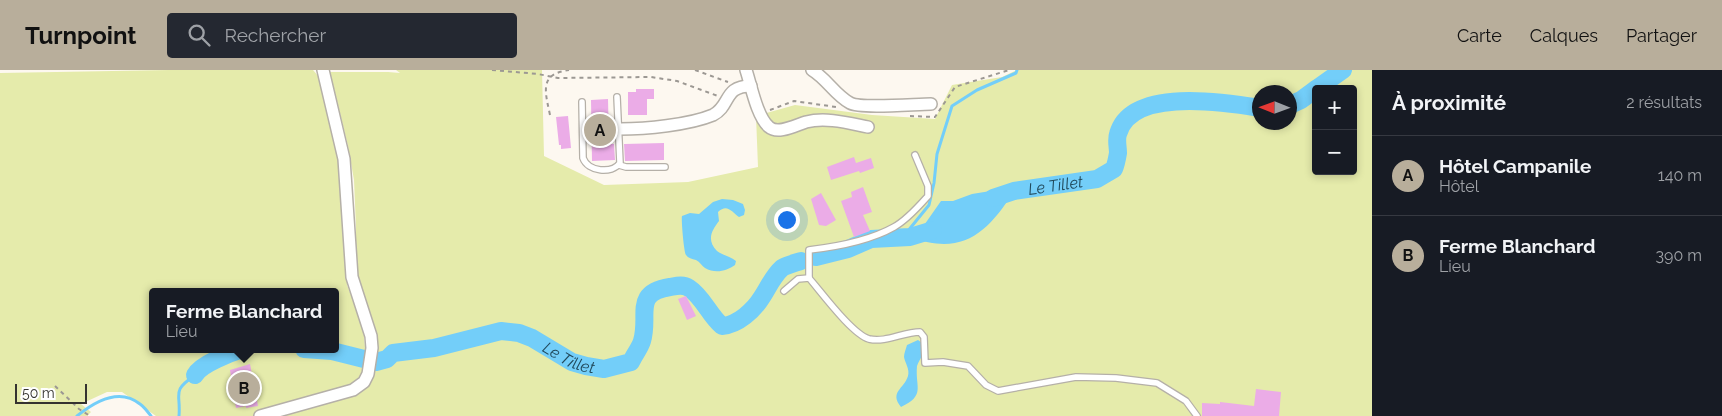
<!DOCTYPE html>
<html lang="fr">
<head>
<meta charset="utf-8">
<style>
  :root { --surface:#171b24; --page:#242831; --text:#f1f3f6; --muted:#9ea1a6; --line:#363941; --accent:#b8ae9b }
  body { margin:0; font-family:Raleway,sans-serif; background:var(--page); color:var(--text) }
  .controls { position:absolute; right:15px; top:15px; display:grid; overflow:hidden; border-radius:5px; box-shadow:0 2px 8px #0003 }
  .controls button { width:45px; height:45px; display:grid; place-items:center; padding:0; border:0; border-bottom:1px solid var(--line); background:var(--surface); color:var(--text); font:25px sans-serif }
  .compass { position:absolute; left:1252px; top:15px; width:45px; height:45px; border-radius:50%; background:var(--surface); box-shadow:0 2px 8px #0003; rotate:271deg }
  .scale { position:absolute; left:15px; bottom:12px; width:72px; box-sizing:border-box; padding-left:5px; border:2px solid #353330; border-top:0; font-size:14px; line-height:18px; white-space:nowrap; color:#353330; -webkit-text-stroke:4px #fff; paint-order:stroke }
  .you { position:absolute; left:786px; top:149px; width:18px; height:18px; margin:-12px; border:4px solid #fff; border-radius:50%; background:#1a73e8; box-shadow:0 0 0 8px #1a73e833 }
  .badge { display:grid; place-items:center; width:32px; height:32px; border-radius:50%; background:var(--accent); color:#111; font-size:16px; font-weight:700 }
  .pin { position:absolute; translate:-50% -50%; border:2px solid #fff; box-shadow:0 1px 5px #0006 }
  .popup { position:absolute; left:149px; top:218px; width:190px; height:65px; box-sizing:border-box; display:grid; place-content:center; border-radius:5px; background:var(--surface); filter:drop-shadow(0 1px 4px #0005); font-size:16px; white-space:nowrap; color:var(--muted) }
  .popup b { font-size:19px; color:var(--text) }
  .popup::after { content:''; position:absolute; left:50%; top:100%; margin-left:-10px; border:10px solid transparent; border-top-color:var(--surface) }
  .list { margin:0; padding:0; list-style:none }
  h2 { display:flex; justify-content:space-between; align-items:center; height:65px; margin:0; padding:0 20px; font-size:21px }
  h2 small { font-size:16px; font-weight:400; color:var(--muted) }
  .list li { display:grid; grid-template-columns:32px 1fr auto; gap:15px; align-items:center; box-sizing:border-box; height:80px; padding:0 20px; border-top:1px solid var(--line) }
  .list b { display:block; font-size:19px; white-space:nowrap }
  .list p { margin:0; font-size:16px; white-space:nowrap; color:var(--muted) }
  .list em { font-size:16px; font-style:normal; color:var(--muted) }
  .icon { flex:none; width:28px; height:28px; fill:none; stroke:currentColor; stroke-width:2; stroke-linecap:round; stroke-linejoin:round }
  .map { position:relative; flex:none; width:1372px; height:346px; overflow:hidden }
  header { display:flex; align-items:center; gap:30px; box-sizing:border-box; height:70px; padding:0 25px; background:var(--accent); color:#111 }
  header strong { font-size:24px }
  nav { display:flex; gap:28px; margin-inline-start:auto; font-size:18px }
  .search { width:350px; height:45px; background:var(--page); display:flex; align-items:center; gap:12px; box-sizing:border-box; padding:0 18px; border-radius:5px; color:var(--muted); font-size:19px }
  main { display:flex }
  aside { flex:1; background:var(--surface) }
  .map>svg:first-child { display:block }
</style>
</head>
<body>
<header>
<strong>Turnpoint</strong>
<div class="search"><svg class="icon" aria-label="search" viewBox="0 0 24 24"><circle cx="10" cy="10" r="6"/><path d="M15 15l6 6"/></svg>Rechercher</div>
<nav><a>Carte</a><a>Calques</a><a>Partager</a></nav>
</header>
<main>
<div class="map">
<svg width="1372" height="346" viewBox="0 0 1372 346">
  <rect width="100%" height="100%" fill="#fdf8f0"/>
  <path fill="#e5ebab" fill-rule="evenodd" d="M169,0H313L319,7L346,116L347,215L363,256L365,277L375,279L355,198L356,157L354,110L348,76L330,2H388L400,3L396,0H542L544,86L604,115L688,112L758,97L756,46L795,35L872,45L935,49L952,15L1002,7L1017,0H1372V346H156L122,322H107L81,334L91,342L87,346H0V3ZM1316,19H1353V101H1316ZM1260,22H1290V52H1260ZM153,222H335V279H153Z"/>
  <g fill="#73cef9">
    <path d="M1009,118L1014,121C987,164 962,186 910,167L920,161L941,131H953L972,124Z"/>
    <path d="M722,129L733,130L743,134L745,140L744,145L739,147C732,142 727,133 718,142L719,151C712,160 706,170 717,181C722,185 730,186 736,191L735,195C727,201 715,204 705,198C702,196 700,192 696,190C692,189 688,188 686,185C684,183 681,149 682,146L690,143L699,144L713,132Z"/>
    <path d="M918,270L922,273C922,276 923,282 922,285C921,289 918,292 917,296C915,318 926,325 901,337C889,322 904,319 908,306C910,299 905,293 904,287C904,283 906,279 907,275Z"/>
  </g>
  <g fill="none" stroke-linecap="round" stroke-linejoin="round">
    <g stroke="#73cef9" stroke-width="3">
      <polyline points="903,167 929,135 934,113 937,84 952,36 977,20 1016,3 1017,0"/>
      <path d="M77,346C94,332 119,317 140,334C144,337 148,342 151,346"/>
      <path d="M179,346C181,322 171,322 195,305"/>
    </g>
    <g stroke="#73cef9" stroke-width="18">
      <polyline points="1316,19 1343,0"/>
      <polyline points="1290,35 1301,30 1316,19"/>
      <path id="s1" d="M993,128L1014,121L1097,109L1114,99C1116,94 1117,89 1118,83C1118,77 1116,70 1118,64C1131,17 1224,32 1260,38"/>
      <polyline points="816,187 848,179 871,169 910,167 933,160"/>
      <path id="s2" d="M304,279L332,281L376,292L387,289L393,283L434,278L501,261L519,263L532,268L572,292L586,296L604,299L631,292C634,285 640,278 642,271C650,245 632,223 670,217C676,216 683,214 689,218C703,227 709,245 722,256C738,255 754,240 762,227C768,218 773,206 782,198C787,195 795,193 801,191"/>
      <path d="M195,305C201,294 230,283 243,279"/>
    </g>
  </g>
  <g fill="#ebace7">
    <polygon points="636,19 654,19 654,29 647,29 647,45 628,45 628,22 636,22"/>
    <polygon points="608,29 609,74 614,74 615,90 592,91 591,30"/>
    <polygon points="568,46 571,78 561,79 561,75 559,75 556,47"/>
    <polygon points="664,73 664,90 625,91 624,74"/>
    <polygon points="854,87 856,93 871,88 874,98 860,103 859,101 831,110 827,97"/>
    <polygon points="863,117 872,142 863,145 870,161 854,167 841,131 852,127 851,122"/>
    <polygon points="821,123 836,150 826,156 819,155 811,129"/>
    <polygon points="686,226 696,246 687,250 678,229"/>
    <polygon points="250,294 258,336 246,338 246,336 236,338 230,300"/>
    <polygon points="1256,319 1281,322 1279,346 1202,346 1202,333 1220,334 1220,332 1254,336"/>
  </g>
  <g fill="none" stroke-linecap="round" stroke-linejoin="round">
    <g stroke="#b5b0a8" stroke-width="8">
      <g id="service">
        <path d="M582,32L583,88C588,102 612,104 620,93L617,27"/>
        <polyline points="619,95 626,97 665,97"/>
        <path d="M809,208V180C835,177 871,170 894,157C907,150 919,136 928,126V116L915,85"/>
        <path d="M784,221L798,209L809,208C822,223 852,264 869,269C886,273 903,262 920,262L924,267L925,293L943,292L968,296L986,315L998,321L1076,307L1116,308L1157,313L1186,331L1197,346"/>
      </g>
    </g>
    <g stroke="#b5b0a8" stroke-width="14">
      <g id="minor">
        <path d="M746,0C751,15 757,47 769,57C778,65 796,55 806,52C826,47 848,53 868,57"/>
        <path d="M812,0C827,9 835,25 850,33C861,39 916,34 931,34"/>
        <path d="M620,59C645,59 689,55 713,45C731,36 723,16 751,16"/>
        <polyline points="260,346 353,320 364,312 368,304 372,278 371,266 352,207 344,89 323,0"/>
      </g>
    </g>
    <g stroke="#9c9893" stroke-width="2" stroke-dasharray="4 4" stroke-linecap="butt">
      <polyline points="492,0 538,4 558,8 651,7 677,11 718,26"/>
      <polyline points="695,0 728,12"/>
      <polyline points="770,40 794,31 836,37"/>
      <path d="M550,45C545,21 539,4 569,0"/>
      <polyline points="910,46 935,47 955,17 1009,0"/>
      <polyline points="55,316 79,339 90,346"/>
    </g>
    <use href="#service" stroke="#fff" stroke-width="5.5"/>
    <use href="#minor" stroke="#fff" stroke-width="11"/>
  </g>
  <g text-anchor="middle" stroke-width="4" stroke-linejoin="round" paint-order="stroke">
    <g font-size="16" font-style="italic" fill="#21495b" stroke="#fff">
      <text dy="6" stroke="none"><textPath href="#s1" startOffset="64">Le Tillet</textPath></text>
      <text dy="6" stroke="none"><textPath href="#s2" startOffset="278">Le Tillet</textPath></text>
    </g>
  </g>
</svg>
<div class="controls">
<button>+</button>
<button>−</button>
</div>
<svg class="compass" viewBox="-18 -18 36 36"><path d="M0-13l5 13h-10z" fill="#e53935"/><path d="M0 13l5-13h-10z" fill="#9ea1a6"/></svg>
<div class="scale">50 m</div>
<div class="you"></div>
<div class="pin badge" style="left:600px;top:60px">A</div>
<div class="pin badge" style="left:244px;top:318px">B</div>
<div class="popup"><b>Ferme Blanchard</b>Lieu</div>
</div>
<aside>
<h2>À proximité<small>2 résultats</small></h2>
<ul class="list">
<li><span class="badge">A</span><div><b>Hôtel Campanile</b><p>Hôtel</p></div><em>140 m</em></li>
<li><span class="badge">B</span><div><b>Ferme Blanchard</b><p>Lieu</p></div><em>390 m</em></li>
</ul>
</aside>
</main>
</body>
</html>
